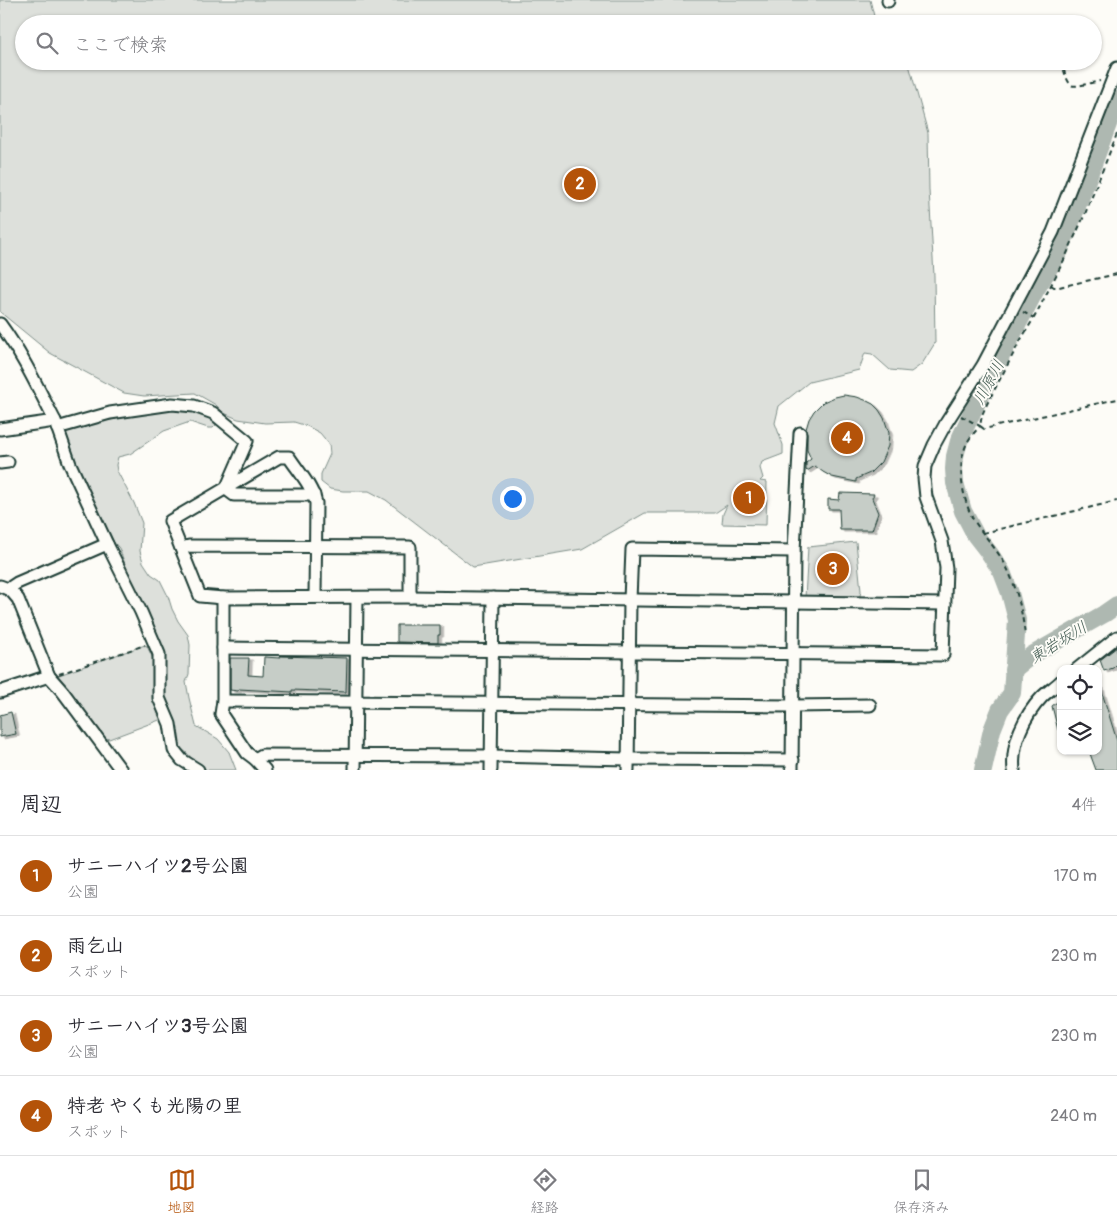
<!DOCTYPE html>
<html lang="ja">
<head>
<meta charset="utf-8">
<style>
  :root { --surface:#fff; --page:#f2f2f3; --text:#2b2b33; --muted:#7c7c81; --line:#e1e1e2; --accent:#b45309 }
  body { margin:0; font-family:Pangolin,"Klee One",sans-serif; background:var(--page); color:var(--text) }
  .controls { position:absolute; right:15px; bottom:15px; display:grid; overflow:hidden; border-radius:10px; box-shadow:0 1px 4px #0004 }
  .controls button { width:45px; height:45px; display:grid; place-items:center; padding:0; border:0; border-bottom:1px solid var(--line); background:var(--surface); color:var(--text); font:25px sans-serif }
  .you { position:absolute; left:512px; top:498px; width:18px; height:18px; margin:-12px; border:4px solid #fff; border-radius:50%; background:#1a73e8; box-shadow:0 0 0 8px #1a73e833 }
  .badge { display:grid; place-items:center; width:32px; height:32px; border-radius:50%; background:var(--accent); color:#fff; font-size:16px; font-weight:700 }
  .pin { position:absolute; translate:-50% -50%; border:2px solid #fff; box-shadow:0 1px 5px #0006 }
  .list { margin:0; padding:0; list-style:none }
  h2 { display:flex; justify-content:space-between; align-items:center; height:65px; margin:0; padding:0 20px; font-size:21px }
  h2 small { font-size:16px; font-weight:400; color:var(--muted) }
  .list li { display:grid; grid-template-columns:32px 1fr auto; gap:15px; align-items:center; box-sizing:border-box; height:80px; padding:0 20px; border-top:1px solid var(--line) }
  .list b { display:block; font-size:19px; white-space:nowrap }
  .list p { margin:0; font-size:16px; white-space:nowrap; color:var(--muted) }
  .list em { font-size:16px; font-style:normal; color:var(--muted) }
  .icon { flex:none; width:28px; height:28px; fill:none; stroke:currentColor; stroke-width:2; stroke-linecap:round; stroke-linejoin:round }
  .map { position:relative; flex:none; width:1117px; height:770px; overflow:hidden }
  .search { position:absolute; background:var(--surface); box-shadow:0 1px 4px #0004; left:15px; right:15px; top:15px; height:55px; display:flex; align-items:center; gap:12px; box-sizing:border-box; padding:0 18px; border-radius:28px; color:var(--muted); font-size:19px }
  .sheet { height:385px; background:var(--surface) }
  nav { display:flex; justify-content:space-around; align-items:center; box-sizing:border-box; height:70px; border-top:1px solid var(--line); background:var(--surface); font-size:14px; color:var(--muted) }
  nav a { display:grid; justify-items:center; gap:2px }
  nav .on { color:var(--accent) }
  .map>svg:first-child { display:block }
</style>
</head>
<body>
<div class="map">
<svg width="1117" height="770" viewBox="0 0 1117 770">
  <defs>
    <filter id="shadow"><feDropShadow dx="3.5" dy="2" stdDeviation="0" flood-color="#0004"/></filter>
  </defs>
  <rect width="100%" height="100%" fill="#fdfcf7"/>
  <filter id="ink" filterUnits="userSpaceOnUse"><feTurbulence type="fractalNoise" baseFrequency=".02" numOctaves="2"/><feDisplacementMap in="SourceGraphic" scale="10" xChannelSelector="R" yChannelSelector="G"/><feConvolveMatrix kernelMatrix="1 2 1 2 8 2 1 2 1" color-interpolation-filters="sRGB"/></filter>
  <g filter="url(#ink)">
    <g fill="#dde0db" stroke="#7e8e88">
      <polygon points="0,0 870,0 876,24 24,24 24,61 908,61 928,133 929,190 934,276 935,343 922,364 911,372 890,370 872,354 865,353 859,370 809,382 779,406 775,423 783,445 783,454 762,462 760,468 763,478 760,481 767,482 766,525 722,524 723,514 727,505 715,513 645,513 582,549 473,567 386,500 369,491 343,491 330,489 321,482 321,474 330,454 329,444 320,433 307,426 294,422 265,423 238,419 224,413 216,405 195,393 144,396 124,393 50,353 0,312"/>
      <polygon points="193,408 215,418 216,425 213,428 208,428 190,422 164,431 130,454 118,457 116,465 117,471 134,503 142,523 140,551 143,562 151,574 160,580 168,596 172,609 178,621 188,635 190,645 189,674 186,682 189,698 196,726 218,739 229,752 236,770 201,770 187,753 179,747 165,707 162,663 119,548 109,537 104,521 97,512 87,488 76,468 63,437 66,430 93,421 111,420 128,416 137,412"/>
      <polygon points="856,542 861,591 859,600 805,598 808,547"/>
      <path d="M145,645L147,646C150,653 155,661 155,669C154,678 151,687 153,697C155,705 160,711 162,719L109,739L105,738L57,677L59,675Z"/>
    </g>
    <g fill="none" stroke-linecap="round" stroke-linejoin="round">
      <g stroke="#aeb8b1" stroke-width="18">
        <polyline points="1013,670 1032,655 1104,614 1117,605"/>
        <polyline points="983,770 992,730 1000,710 1012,693 1017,620 1010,593 1002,572 990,554 976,536 963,511 955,483 954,469 955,456 959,441 976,404 1035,291 1060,250 1081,196 1117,100"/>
      </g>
    </g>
    <g fill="#c6cdc7" stroke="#1f3d34" filter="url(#shadow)">
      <polygon points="844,395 857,397 865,400 873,404 879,410 884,418 889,433 888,446 881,462 870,473 856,479 856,482 832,477 823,472 815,466 807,471 806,470 806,463 811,459 807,450 807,433 806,429 809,419 814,411 823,402 835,397"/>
      <polygon points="840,493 874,494 872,498 878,513 872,530 840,530 839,509 828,509 828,499 839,500"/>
      <polygon points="397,625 440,625 440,635 438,635 438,643 397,642"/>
      <polygon points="1117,647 1117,664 1113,668 1104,671 1100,660"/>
      <polygon points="280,656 347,658 346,692 292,690 292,692 239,689 238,691 230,690 230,658 249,658 248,675 263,676 264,657 280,658"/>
      <polygon points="1098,686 1100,686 1117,741 1117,770 1096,770 1089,751 1098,751"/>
      <polygon points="1061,699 1061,730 1058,730 1052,706"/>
      <polygon points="11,712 16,734 0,737 0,715"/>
    </g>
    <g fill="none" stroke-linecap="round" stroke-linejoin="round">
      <g stroke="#1f3d34" stroke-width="15">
        <g id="minor">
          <polyline points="888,1 888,0"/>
          <path d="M0,324C22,354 38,388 55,421"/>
          <polyline points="57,428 110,413 172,404 194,406 213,413 247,441 226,489 234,495 314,495"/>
          <polyline points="0,429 55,421 70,464 107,544 141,612 159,654 159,698 170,724 174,750 182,760 198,770"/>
          <polyline points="0,463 8,462"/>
          <polyline points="181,548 189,546 410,547 410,597"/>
          <polyline points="0,586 8,589 17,583 107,544"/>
          <polyline points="8,589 12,592 18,599 49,676 63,692 121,770"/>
          <path d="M315,597L316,503C312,486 299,472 289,457H279L170,521L200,596L223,598L410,597L945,604"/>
          <polyline points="223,598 223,701 221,714 247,753 255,759 265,770"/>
          <polyline points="223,648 943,655 946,568 942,541 926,497 924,478 925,466 934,445 946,423 983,365 1053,232 1117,68"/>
          <polyline points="1077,669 1117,637"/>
          <polyline points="0,692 49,676"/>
          <polyline points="223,701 793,706 870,705"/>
          <polyline points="255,759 262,755 491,756 628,759 793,760"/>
          <polyline points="355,770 357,598"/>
          <polyline points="491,770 493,598"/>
          <polyline points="628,770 630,600 632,549 794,551"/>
          <polyline points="792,770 794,551 800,433"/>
          <path d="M1014,770C1011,744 1024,716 1042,697C1048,691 1055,687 1061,681"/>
        </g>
      </g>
      <g stroke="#1f3d34" stroke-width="2" stroke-dasharray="5 4" stroke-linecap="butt">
        <path d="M1062,61C1063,68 1066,80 1071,85C1075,88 1094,82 1100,81"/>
        <polyline points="1117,134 1085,214 1065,258 1034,318 1020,341 987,404 982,415 980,426 984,429 1117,399"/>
        <polyline points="1051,285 1054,287 1059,287 1117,274"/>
        <polyline points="1023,312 1034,318"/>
        <path d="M961,416L980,426C974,433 968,439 965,448C957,467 963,501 973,519C983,535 997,549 1006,566C1017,588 1022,611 1025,635"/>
        <polyline points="983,533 1117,501"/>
        <polyline points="59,674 145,645"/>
      </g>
      <use href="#minor" stroke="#fdfcf7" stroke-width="11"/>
    </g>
  </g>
  <g text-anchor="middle" stroke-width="4" stroke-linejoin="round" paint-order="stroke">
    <g font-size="16" font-style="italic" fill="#435c53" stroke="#fdfcf7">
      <text transform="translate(988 382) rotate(-62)" y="6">川原川</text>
      <text transform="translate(1058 642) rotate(-32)" y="6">東岩坂川</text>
    </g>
  </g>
</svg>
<div class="controls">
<button><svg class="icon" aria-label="locate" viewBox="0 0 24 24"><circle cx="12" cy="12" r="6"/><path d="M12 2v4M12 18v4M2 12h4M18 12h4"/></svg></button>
<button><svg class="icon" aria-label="layers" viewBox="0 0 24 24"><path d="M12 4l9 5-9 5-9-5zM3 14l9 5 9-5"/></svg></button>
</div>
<div class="you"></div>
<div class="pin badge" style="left:749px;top:498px">1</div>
<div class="pin badge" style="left:580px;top:184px">2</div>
<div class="pin badge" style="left:833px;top:569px">3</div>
<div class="pin badge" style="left:847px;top:438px">4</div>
<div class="search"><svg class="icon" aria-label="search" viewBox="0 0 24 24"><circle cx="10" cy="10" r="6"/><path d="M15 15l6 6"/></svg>ここで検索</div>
</div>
<section class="sheet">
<h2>周辺<small>4件</small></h2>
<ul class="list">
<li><span class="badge">1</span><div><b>サニーハイツ2号公園</b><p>公園</p></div><em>170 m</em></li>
<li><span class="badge">2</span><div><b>雨乞山</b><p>スポット</p></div><em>230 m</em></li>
<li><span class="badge">3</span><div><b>サニーハイツ3号公園</b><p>公園</p></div><em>230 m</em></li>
<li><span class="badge">4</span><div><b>特老 やくも光陽の里</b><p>スポット</p></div><em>240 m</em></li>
</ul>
</section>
<nav>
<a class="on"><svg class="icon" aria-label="map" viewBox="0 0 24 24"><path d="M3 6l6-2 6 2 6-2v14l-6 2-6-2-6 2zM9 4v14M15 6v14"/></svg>地図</a>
<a><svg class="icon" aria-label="directions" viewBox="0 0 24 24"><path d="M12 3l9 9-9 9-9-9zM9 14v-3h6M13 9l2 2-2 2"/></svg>経路</a>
<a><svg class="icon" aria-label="saved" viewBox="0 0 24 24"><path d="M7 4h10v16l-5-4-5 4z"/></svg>保存済み</a>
</nav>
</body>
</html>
